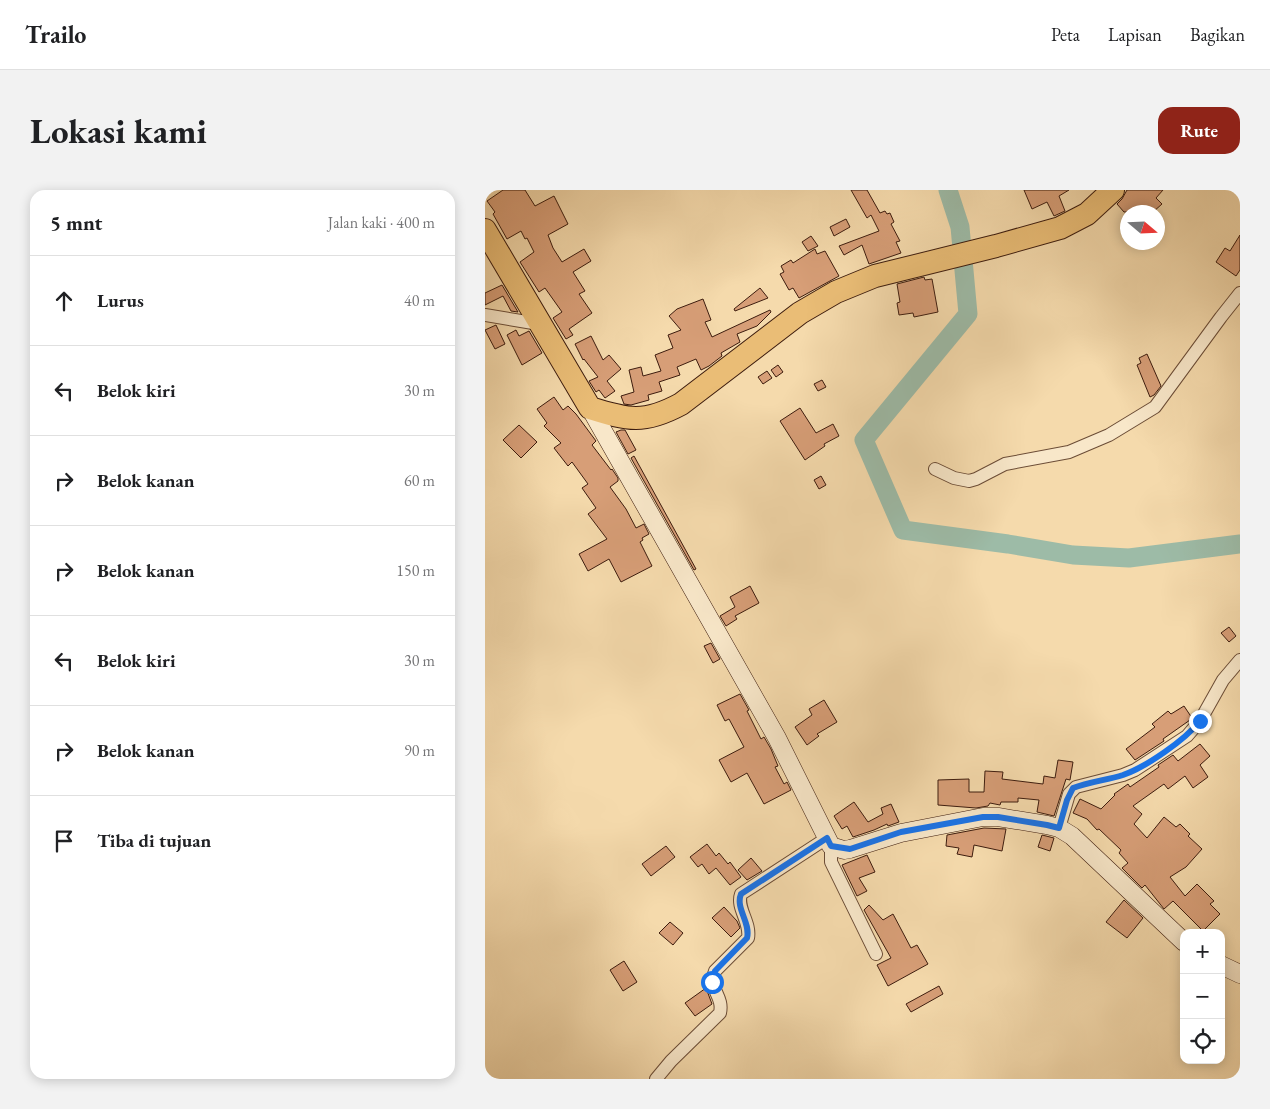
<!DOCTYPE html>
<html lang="id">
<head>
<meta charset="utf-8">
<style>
  :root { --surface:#fff; --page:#f2f2f2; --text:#202124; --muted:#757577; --line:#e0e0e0; --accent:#8f2418 }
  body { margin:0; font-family:"EB Garamond",serif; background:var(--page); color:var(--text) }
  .controls { position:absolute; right:15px; bottom:15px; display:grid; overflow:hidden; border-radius:10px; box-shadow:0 2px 12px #0003 }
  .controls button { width:45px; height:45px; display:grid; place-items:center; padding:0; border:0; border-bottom:1px solid var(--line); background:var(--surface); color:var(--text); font:25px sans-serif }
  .compass { position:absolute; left:635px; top:15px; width:45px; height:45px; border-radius:50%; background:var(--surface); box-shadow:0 2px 12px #0003; rotate:109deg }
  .stop { position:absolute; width:15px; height:15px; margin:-11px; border:4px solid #1a73e8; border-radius:50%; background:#fff }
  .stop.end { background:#1a73e8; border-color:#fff; box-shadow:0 1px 5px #0008 }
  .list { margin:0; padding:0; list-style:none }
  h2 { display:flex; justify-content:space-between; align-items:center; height:65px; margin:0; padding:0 20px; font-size:21px }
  h2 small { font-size:16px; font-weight:400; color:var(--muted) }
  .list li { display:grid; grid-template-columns:32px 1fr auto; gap:15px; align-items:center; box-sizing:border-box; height:90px; padding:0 20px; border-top:1px solid var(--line) }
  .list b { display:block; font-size:19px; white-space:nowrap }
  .list em { font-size:16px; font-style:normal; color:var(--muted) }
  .icon { flex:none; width:28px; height:28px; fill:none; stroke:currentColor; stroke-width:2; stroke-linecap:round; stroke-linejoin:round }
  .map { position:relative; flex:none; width:755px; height:889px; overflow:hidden; border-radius:15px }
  header { display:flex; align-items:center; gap:30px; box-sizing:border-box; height:70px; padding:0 25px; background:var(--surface); border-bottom:1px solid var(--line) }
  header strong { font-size:24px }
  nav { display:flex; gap:28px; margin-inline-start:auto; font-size:18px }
  .intro { display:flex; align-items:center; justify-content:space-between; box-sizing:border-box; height:120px; padding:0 30px }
  h1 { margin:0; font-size:35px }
  .button { padding:12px 22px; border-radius:15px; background:var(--accent); color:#fff; font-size:18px; font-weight:700 }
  main { display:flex; gap:30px; padding:0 30px }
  aside { flex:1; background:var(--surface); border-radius:15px; box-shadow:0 2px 12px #0003 }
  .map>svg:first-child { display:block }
</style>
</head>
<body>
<header>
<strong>Trailo</strong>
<nav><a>Peta</a><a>Lapisan</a><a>Bagikan</a></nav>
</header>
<div class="intro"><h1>Lokasi kami</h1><a class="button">Rute</a></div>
<main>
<aside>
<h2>5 mnt<small>Jalan kaki · 400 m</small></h2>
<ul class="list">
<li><svg class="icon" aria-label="ahead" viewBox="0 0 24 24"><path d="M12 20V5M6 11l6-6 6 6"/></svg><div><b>Lurus</b></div><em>40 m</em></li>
<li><svg class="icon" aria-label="left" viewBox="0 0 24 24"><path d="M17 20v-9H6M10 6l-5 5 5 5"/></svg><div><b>Belok kiri</b></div><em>30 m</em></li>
<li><svg class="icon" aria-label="right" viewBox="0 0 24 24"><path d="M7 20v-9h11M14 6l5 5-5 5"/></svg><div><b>Belok kanan</b></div><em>60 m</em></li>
<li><svg class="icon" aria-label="right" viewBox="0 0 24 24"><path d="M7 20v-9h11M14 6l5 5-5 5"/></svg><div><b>Belok kanan</b></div><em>150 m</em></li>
<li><svg class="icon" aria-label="left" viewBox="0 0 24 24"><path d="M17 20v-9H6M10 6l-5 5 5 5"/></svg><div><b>Belok kiri</b></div><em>30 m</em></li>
<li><svg class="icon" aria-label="right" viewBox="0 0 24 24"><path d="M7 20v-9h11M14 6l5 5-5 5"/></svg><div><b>Belok kanan</b></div><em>90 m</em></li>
<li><svg class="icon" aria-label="arrive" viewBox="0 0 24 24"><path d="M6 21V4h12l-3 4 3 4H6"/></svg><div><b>Tiba di tujuan</b></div></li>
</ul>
</aside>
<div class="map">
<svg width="755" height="889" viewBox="0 0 755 889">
  <rect width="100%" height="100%" fill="#f5daac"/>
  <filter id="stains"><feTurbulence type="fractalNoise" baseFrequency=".004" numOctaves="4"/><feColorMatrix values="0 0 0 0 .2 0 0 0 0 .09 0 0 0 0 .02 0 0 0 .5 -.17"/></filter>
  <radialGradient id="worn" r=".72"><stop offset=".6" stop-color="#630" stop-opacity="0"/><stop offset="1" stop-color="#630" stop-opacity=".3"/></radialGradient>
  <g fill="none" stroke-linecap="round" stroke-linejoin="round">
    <polyline stroke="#9dbba7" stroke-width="19" points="463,0 475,37 483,124 379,250 418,340 523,354 588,365 644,368 755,354"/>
  </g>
  <g fill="#d79e77" stroke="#3d1c0e">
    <polygon points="18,0 40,0 50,16 69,6 83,34 63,45 68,58 77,72 99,59 106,71 88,82 100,101 94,104 107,123 84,139 88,145 81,149 68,128 77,122 60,98 54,102 35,72 49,62 42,48 40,49 36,41 22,49 8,24 10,22 2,11"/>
    <polygon points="366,0 382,0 395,23 400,21 402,24 405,23 409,32 406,34 415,51 411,52 416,63 384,74 377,55 359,65 354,56 394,41 386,25 382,28"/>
    <polygon points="539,0 584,0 574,6 580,21 569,26 562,12 547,19"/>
    <polygon points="642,0 678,0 671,8 677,14 668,22 639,22 632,14 637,9"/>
    <polygon points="361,29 365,37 349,46 345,37"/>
    <polygon points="755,45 755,80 751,86 731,72 740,58 745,61"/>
    <polygon points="326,46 333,56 323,61 317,52"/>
    <polygon points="330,59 332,64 340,61 354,86 314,108 308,98 304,100 295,84 299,82 296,76 306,70 308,73"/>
    <polygon points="439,87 440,90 447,89 453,122 429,127 428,123 414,125 412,113 415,112 412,94"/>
    <polygon points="17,95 33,122 26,121 18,106 0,115 0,103"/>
    <polygon points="275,98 283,108 250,121 249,119"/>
    <polygon points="218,109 226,130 220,132 227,147 285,120 286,122 272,136 252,144 255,152 236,163 237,166 224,176 216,180 211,169 192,177 195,185 174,192 177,201 163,205 164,210 146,215 139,214 136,206 149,202 144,180 156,177 158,186 176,181 170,165 188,158 183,145 196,140 184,126 192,119"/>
    <polygon points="11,135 20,154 10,159 0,140"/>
    <polygon points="31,140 34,146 44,141 57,163 37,175 22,145"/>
    <polygon points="106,146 118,170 124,165 136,179 122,191 130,201 120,208 114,200 111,202 104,191 113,187 99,169 98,170 90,154"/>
    <polygon points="662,164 676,196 669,205 665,207 652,175 656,173 654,168"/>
    <polygon points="293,175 298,182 291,187 286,180"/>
    <polygon points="282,181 287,188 278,194 273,187"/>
    <polygon points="337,190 341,197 333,201 329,194"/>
    <polygon points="69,207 78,220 83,216 91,224 111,251 107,255 126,280 127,279 133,288 133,291 125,297 141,319 151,338 159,334 164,344 157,348 158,350 155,352 167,376 136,392 124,369 103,381 94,364 122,349 103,324 111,318 97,298 103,294 87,272 83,276 69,258 76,253 59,236 62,233 52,219"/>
    <polygon points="315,218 331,243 348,234 354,246 339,254 340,256 320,270 295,231"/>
    <polygon points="34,235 52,252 36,268 18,250"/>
    <polygon points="136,240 140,240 151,260 143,264 131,242"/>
    <polygon points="149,266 211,379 209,380 146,268"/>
    <polygon points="336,286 341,295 334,299 329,290"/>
    <polygon points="265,396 274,413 250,426 252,429 241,436 235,426 250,417 245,407"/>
    <polygon points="744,437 751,446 744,452 736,443"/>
    <polygon points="226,453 235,469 228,473 219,456"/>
    <polygon points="255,504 264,520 262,521 276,549 279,547 286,559 293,576 290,577 299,594 302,592 306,600 279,614 262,583 246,592 234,570 259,557 244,529 240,531 232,515"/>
    <polygon points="339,510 352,532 332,544 334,546 322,555 310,537 327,525 324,519"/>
    <polygon points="699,516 707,528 705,530 678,549 679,551 650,570 641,559 670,537 667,534 683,521 686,524"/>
    <polygon points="715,554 725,566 715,575 723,587 708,598 700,586 683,599 679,594 648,616 657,624 649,634 662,648 679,627 691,637 695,634 705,644 703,646 717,659 701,677 685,687 700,706 712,694 729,711 725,714 735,724 718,741 688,711 679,719 660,695 657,698 637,678 643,673 634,663 636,660 614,639 612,640 602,629 588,623 595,609 616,619 630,605 629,604 643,594 645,597 674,577 673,575 688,565 693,571"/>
    <polygon points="573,570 588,572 585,590 581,589 569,626 552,622 554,610 533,608 533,612 516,612 515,615 505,613 503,616 491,618 453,615 453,590 484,589 484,602 499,602 500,581 518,582 517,589 558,594 559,586 570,588"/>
    <polygon points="369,612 383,632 398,624 396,618 406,614 414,632 403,636 402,634 389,640 368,647 362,636 357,639 349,626"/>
    <polygon points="499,638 521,639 517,661 489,655 487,667 472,664 474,658 461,656 462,645"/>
    <polygon points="557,645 569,648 565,661 553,657"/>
    <polygon points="222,654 231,666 234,663 243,674 245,672 256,687 245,695 231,678 224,684 217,674 213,677 205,667"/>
    <polygon points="181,656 190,667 166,686 157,674"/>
    <polygon points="382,665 390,682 374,688 382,701 372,706 357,675"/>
    <polygon points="266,668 277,681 262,690 253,680"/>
    <polygon points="639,710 658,728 642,748 621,732"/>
    <polygon points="384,715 398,730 408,724 426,758 432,755 443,774 403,796 392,775 406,768 379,720"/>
    <polygon points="239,717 252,731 255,738 246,747 227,728"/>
    <polygon points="185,732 198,743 188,755 174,743"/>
    <polygon points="139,771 152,792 138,801 125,780"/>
    <polygon points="454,796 458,804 426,822 421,814"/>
    <polygon points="221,798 227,814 210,826 200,813"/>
  </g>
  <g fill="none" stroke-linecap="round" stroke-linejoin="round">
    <g stroke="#6b4c36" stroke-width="14">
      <g id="street">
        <polyline points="0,125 54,134"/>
        <polyline points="450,279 469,288 484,291 491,289 520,274 584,262 624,245 670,217 736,127 755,103"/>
        <polyline points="574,638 584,604 591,597 638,585 650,580 702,546 715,531 738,490 755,470"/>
        <polyline points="346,656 346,672 391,764"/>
        <path d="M171,889L186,871L235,823C239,805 222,799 230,781L263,748C266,732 251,718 256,704L342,648"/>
      </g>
    </g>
    <g stroke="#3d1c0e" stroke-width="19">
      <g id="secondary">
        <polyline points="105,218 292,548 346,656 359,660 365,659 416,643 498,627 513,627 562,635 574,638 587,646 699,752"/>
        <polyline points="736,775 755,784"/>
      </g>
    </g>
    <g stroke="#3d1c0e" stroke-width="24">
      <path id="highway" d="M0,40L105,218C143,230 159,234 196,214L315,123L351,102L390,86L511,56L575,38L602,24L628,0"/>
    </g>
    <use href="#street" stroke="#f8e7c9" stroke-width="12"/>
    <use href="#secondary" stroke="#f8e7c9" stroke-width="18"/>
    <use href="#highway" stroke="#eabd76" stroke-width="22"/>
  </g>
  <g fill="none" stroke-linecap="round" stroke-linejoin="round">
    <path stroke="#1a73e8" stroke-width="6" d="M227,792L230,781L262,748C266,733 250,718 256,704L342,648L346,656L365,659L416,642L498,627H513L562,635L574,638L582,610L588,598C604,592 622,590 638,585C661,577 700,550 715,531"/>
  </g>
  <rect width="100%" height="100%" filter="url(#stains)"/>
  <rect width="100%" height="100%" fill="url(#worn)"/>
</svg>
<div class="controls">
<button>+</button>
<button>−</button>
<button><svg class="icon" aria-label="locate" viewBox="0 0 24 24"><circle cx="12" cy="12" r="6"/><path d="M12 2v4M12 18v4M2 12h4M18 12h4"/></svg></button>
</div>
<svg class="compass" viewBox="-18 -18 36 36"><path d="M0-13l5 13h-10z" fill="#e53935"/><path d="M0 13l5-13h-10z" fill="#757577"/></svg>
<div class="stop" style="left:227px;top:792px"></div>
<div class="stop end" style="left:715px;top:531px"></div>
</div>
</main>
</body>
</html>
